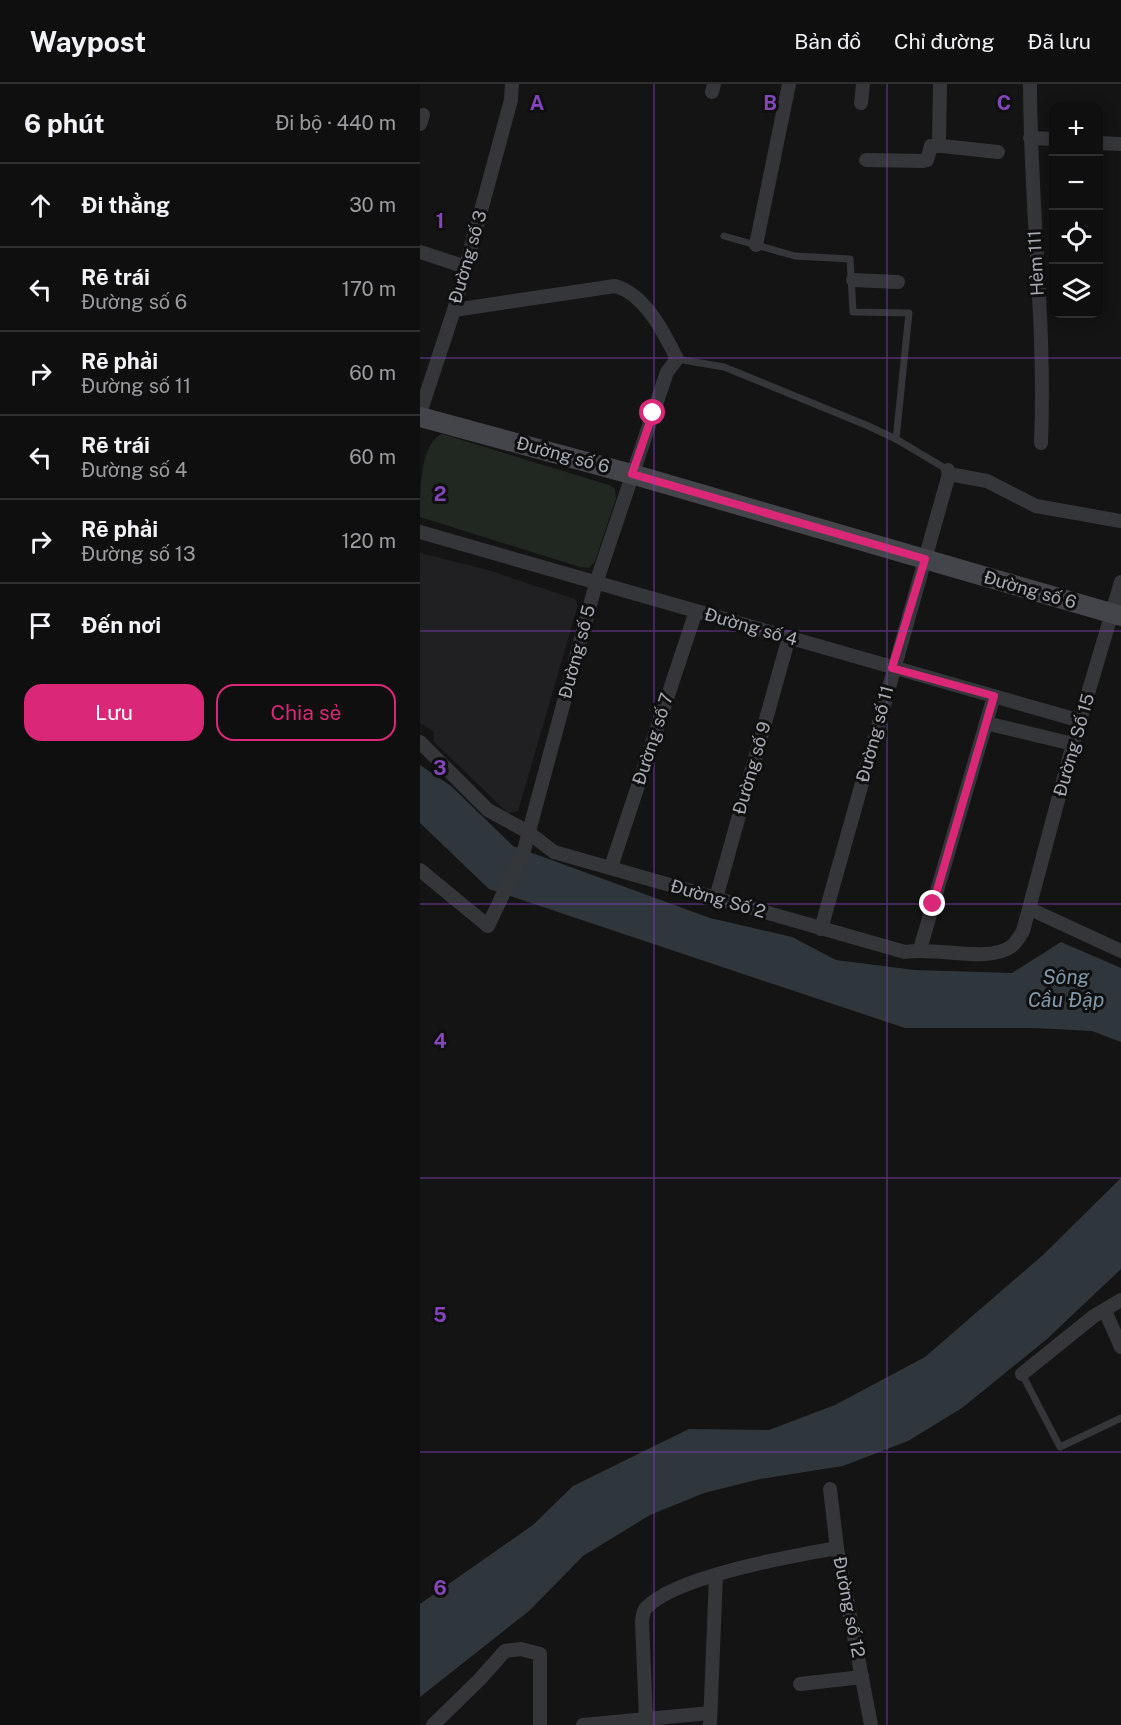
<!DOCTYPE html>
<html lang="vi">
<head>
<meta charset="utf-8">
<style>
  :root { --surface:#0f0f10; --page:#181819; --text:#f1f3f6; --muted:#9b9c9f; --line:#2f2f30; --accent:#db2777 }
  body { margin:0; font-family:"Public Sans",sans-serif; background:var(--page); color:var(--text) }
  .controls { position:absolute; right:18px; top:18px; display:grid; overflow:hidden; border-radius:12px; box-shadow:0 3px 15px #0003 }
  .controls button { width:54px; height:54px; display:grid; place-items:center; padding:0; border:0; border-bottom:2px solid var(--line); background:var(--surface); color:var(--text); font:30px sans-serif }
  .stop { position:absolute; width:18px; height:18px; margin:-14px; border:4px solid #db2777; border-radius:50%; background:#fff }
  .stop.end { background:#db2777; border-color:#fff; box-shadow:0 2px 6px #0008 }
  .list { margin:0; padding:0; list-style:none }
  h2 { display:flex; justify-content:space-between; align-items:center; height:78px; margin:0; padding:0 24px; font-size:26px }
  h2 small { font-size:20px; font-weight:400; color:var(--muted) }
  .list li { display:grid; grid-template-columns:39px 1fr auto; gap:18px; align-items:center; box-sizing:border-box; height:84px; padding:0 24px; border-top:2px solid var(--line) }
  .list b { display:block; font-size:22px; white-space:nowrap }
  .list p { margin:0; font-size:20px; white-space:nowrap; color:var(--muted) }
  .list em { font-size:20px; font-style:normal; color:var(--muted) }
  .actions { display:flex; gap:12px; padding:18px 24px }
  .actions a { flex:1; padding:14px 0; border:2px solid var(--accent); border-radius:18px; text-align:center; font-size:21px; color:var(--accent) }
  .actions .main { background:var(--accent); color:#fff }
  .icon { flex:none; width:33px; height:33px; fill:none; stroke:currentColor; stroke-width:2; stroke-linecap:round; stroke-linejoin:round }
  .map { position:relative; flex:none; width:701px; height:1641px; overflow:hidden }
  header { display:flex; align-items:center; gap:36px; box-sizing:border-box; height:84px; padding:0 30px; background:var(--surface); border-bottom:2px solid var(--line) }
  header strong { font-size:28px }
  nav { display:flex; gap:33px; margin-inline-start:auto; font-size:21px }
  main { display:flex }
  aside { flex:1; background:var(--surface) }
  .map>svg:first-child { display:block }
</style>
</head>
<body>
<header>
<strong>Waypost</strong>
<nav><a>Bản đồ</a><a>Chỉ đường</a><a>Đã lưu</a></nav>
</header>
<main>
<aside>
<h2>6 phút<small>Đi bộ · 440 m</small></h2>
<ul class="list">
<li><svg class="icon" aria-label="ahead" viewBox="0 0 24 24"><path d="M12 20V5M6 11l6-6 6 6"/></svg><div><b>Đi thẳng</b></div><em>30 m</em></li>
<li><svg class="icon" aria-label="left" viewBox="0 0 24 24"><path d="M17 20v-9H6M10 6l-5 5 5 5"/></svg><div><b>Rẽ trái</b><p>Đường số 6</p></div><em>170 m</em></li>
<li><svg class="icon" aria-label="right" viewBox="0 0 24 24"><path d="M7 20v-9h11M14 6l5 5-5 5"/></svg><div><b>Rẽ phải</b><p>Đường số 11</p></div><em>60 m</em></li>
<li><svg class="icon" aria-label="left" viewBox="0 0 24 24"><path d="M17 20v-9H6M10 6l-5 5 5 5"/></svg><div><b>Rẽ trái</b><p>Đường số 4</p></div><em>60 m</em></li>
<li><svg class="icon" aria-label="right" viewBox="0 0 24 24"><path d="M7 20v-9h11M14 6l5 5-5 5"/></svg><div><b>Rẽ phải</b><p>Đường số 13</p></div><em>120 m</em></li>
<li><svg class="icon" aria-label="arrive" viewBox="0 0 24 24"><path d="M6 21V4h12l-3 4 3 4H6"/></svg><div><b>Đến nơi</b></div></li>
</ul>
<div class="actions"><a class="main">Lưu</a><a>Chia sẻ</a></div>
</aside>
<div class="map">
<svg width="701" height="1641" viewBox="0 0 701 1641">
  <rect width="100%" height="100%" fill="#141415"/>
  <polygon fill="#202022" points="0,469 68,486 155,515 158,521 98,727 88,729 14,658 14,648 0,639"/>
  <path fill="#212821" d="M22,350L189,401L195,405L196,414L175,477L169,484L160,483L0,433C0,406 0,360 22,350Z"/>
  <g fill="#2f373d">
    <polygon points="0,681 31,702 93,762 290,834 372,853 416,876 494,886 592,889 641,858 701,884 701,958 672,947 615,944 485,944 69,805 0,739"/>
    <polygon points="701,1094 701,1185 627,1255 542,1324 488,1357 423,1382 340,1395 284,1409 230,1431 163,1472 109,1527 0,1613 0,1520 113,1441 153,1402 269,1345 349,1346 415,1321 505,1273 623,1171"/>
  </g>
  <g fill="none" stroke-linecap="round" stroke-linejoin="round">
    <g stroke="#35363a" stroke-width="7">
      <polyline points="304,152 375,172 430,175 433,228 489,229 476,355"/>
      <polyline points="257,275 304,283 446,341 476,355 528,386"/>
      <polyline points="602,1290 640,1363 701,1334"/>
    </g>
    <g stroke="#35363a" stroke-width="14">
      <polyline points="520,0 519,57 522,62 578,68"/>
      <path d="M610,0C610,120 626,239 621,359"/>
      <polyline points="292,8 294,0"/>
      <polyline points="441,19 443,0"/>
      <polyline points="0,40 3,31"/>
      <polyline points="610,54 634,55"/>
      <polyline points="678,59 701,60"/>
      <polyline points="446,76 503,77 507,76 511,62 522,62"/>
      <polyline points="336,161 369,0"/>
      <polyline points="0,168 46,183"/>
      <polyline points="433,196 478,198"/>
      <polyline points="0,329 34,226 91,16 92,0"/>
      <polyline points="529,390 567,397 616,422 701,437"/>
      <polyline points="0,448 661,637"/>
      <polyline points="566,639 653,660"/>
      <path d="M0,658L68,726L108,748L134,768L485,868C516,862 568,880 592,862C596,859 600,852 603,847L653,660L701,498"/>
      <polyline points="191,783 276,527"/>
      <path d="M0,786L68,842L104,766L176,499L247,288L257,275C244,249 225,210 195,202L34,226"/>
      <polyline points="296,814 369,553"/>
      <polyline points="610,825 701,867"/>
      <polyline points="401,845 529,390 528,386"/>
      <polyline points="500,865 574,612"/>
      <polyline points="685,1227 701,1263"/>
      <polyline points="602,1290 674,1232 701,1216"/>
      <polyline points="410,1405 417,1464 451,1641"/>
      <polyline points="380,1600 442,1593"/>
      <path d="M226,1636L222,1537C223,1532 223,1527 226,1524C255,1492 373,1472 417,1464"/>
      <polyline points="13,1641 60,1595 85,1567 101,1565 120,1570 120,1641"/>
      <polyline points="163,1641 290,1629"/>
      <polyline points="290,1641 296,1491"/>
    </g>
    <polyline stroke="#44454a" stroke-width="20" points="0,333 215,391 701,532"/>
  </g>
  <g fill="none" stroke-linecap="round" stroke-linejoin="round">
    <polyline stroke="#db2777" stroke-width="8" points="233,329 212,390 505,475 472,584 574,612 513,820"/>
  </g>
  <path fill="none" stroke="#8445bd" stroke-width="1.5" stroke-opacity="0.55" d="M234,0V1641M467,0V1641M0,274H701M0,547H701M0,820H701M0,1094H701M0,1368H701"/>
  <g text-anchor="middle" stroke-width="6" stroke-linejoin="round" paint-order="stroke">
    <g font-size="18" fill="#a7abb4" stroke="#0f0f10">
      <text transform="translate(48 173) rotate(-74)" y="6">Đường số 3</text>
      <text transform="translate(616 179) rotate(-93)" y="6">Hẻm 111</text>
      <text transform="translate(143 371) rotate(15)" y="6">Đường số 6</text>
      <text transform="translate(610 506) rotate(16)" y="6">Đường số 6</text>
      <text transform="translate(331 543) rotate(16)" y="6">Đường số 4</text>
      <text transform="translate(157 568) rotate(-75)" y="6">Đường số 5</text>
      <text transform="translate(455 650) rotate(-75)" y="6">Đường số 11</text>
      <text transform="translate(233 655) rotate(-72)" y="6">Đường số 7</text>
      <text transform="translate(654 661) rotate(-74)" y="6">Đường Số 15</text>
      <text transform="translate(332 684) rotate(-74)" y="6">Đường số 9</text>
      <text transform="translate(298 815) rotate(16)" y="6">Đường Số 2</text>
      <text transform="translate(429 1523) rotate(79)" y="6">Đường số 12</text>
    </g>
    <g font-size="20" font-style="italic" fill="#8199ac" stroke="#0f0f10">
      <text x="646" y="900">Sông<tspan x="646" dy="23">Cầu Đập</tspan></text>
    </g>
  </g>
  <g font-size="20" text-anchor="middle" font-weight="bold" fill="#8445bd" stroke="#0f0f10" stroke-width="6" stroke-linejoin="round" paint-order="stroke">
    <text x="117" y="26">A</text>
    <text x="350" y="26">B</text>
    <text x="584" y="26">C</text>
    <text x="20" y="144">1</text>
    <text x="20" y="417">2</text>
    <text x="20" y="691">3</text>
    <text x="20" y="964">4</text>
    <text x="20" y="1238">5</text>
    <text x="20" y="1511">6</text>
  </g>
</svg>
<div class="controls">
<button>+</button>
<button>−</button>
<button><svg class="icon" aria-label="locate" viewBox="0 0 24 24"><circle cx="12" cy="12" r="6"/><path d="M12 2v4M12 18v4M2 12h4M18 12h4"/></svg></button>
<button><svg class="icon" aria-label="layers" viewBox="0 0 24 24"><path d="M12 4l9 5-9 5-9-5zM3 14l9 5 9-5"/></svg></button>
</div>
<div class="stop" style="left:233px;top:329px"></div>
<div class="stop end" style="left:513px;top:820px"></div>
</div>
</main>
</body>
</html>
